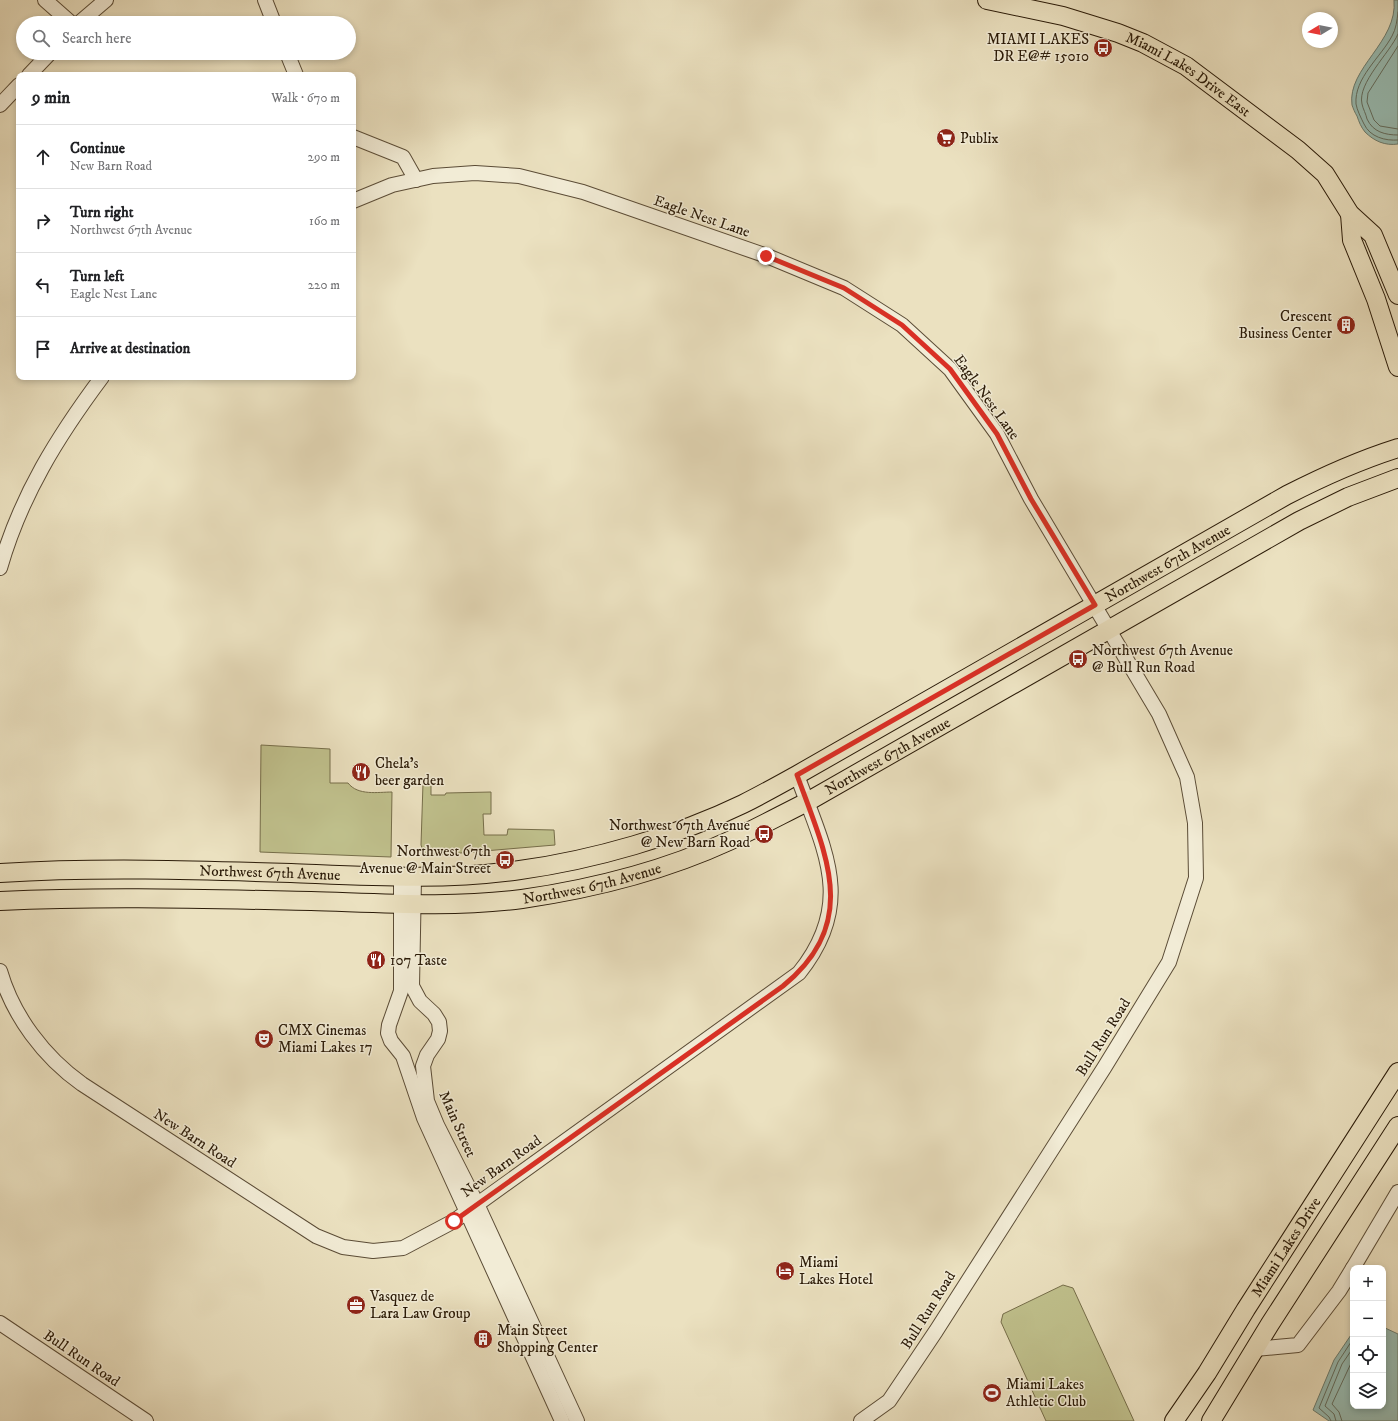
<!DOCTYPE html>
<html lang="en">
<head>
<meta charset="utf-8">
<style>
  :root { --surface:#fff; --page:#f6f6f6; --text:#202124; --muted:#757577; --line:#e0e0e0 }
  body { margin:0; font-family:"IM FELL DW Pica",serif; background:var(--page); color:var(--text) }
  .controls { position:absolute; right:12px; bottom:12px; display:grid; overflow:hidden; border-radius:8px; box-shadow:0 2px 6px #0003 }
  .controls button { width:36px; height:36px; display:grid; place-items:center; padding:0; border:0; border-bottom:1px solid var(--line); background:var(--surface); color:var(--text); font:20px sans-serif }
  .compass { position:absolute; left:1302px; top:12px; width:36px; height:36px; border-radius:50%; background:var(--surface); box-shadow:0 2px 6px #0003; rotate:260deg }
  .stop { position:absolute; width:12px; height:12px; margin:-9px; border:3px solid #d93025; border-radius:50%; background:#fff }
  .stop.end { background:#d93025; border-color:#fff; box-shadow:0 1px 4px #0008 }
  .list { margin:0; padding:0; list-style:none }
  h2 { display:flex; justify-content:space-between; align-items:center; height:52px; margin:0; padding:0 16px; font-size:17px }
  h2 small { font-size:13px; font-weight:400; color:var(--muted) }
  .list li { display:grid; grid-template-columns:26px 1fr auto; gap:12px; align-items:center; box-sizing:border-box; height:64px; padding:0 16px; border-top:1px solid var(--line) }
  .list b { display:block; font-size:15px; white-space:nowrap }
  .list p { margin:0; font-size:13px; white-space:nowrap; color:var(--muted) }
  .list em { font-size:13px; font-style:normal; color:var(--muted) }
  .icon { flex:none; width:22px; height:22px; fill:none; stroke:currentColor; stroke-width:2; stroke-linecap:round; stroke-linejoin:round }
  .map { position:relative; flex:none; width:1398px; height:1421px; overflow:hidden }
  .search { position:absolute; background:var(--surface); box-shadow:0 2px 6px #0003; left:16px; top:16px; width:340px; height:44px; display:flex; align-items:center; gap:10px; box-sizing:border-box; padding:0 14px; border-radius:22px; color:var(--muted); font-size:15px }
  .panel { position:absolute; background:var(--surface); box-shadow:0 2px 6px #0003; left:16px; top:72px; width:340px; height:308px; border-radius:8px }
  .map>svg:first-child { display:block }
</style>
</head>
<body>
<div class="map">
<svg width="1398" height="1421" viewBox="0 0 1398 1421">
  <rect width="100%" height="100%" fill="#ebe1c0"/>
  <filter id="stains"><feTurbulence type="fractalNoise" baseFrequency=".005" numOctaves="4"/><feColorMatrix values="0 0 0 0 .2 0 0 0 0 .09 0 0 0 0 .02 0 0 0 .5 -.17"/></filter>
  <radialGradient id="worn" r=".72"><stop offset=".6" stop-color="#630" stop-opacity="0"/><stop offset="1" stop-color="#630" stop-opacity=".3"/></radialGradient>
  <g fill="#c0c18d" stroke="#766e4a">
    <path d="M261,745L330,749V783H348C358,796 378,792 392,792L391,857L260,852Z"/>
    <polygon points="423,783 431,784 431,795 445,795 446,793 491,792 491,814 483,814 484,835 507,835 508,829 554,830 555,845 425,856 421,845"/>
    <polygon points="1063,1285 1073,1288 1134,1421 1046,1421 1001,1322 1003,1314"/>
  </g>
  <g fill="#98bdb4" stroke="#6c7c6f">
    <path d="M1394,0H1398V144C1385,146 1374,141 1365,132C1361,127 1359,122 1357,116C1355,113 1353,108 1352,105C1347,68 1398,42 1394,0Z"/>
    <polygon points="1383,1327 1398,1334 1398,1421 1329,1421 1313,1410 1334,1360 1353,1332 1353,1406 1383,1406"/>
  </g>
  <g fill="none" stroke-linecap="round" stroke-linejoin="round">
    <g stroke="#626c5e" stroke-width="1">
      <path d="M1398,12C1397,21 1396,29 1392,36C1381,57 1354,78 1356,104C1357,110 1361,118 1364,124C1370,137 1385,141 1398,140"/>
      <path d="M1398,34C1390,53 1357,83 1362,104C1363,109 1366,114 1367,119C1373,132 1385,135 1398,135"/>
      <polyline points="1398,46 1368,93 1367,102 1374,120 1380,126 1398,129"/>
      <polyline points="1331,1421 1329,1417 1319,1408 1338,1362 1353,1339"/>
      <polyline points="1336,1421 1334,1414 1325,1406 1342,1364 1353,1348"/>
      <polyline points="1342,1421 1339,1412 1332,1404 1353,1359"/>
    </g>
    <g stroke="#5b4c36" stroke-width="16">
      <g id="minor">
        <polyline points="45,0 71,23"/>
        <polyline points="265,0 274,23"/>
        <polyline points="79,23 106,0"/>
        <polyline points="287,53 296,75"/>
        <polyline points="29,75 50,53"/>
        <polyline points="0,105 19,85"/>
        <polyline points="353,137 403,157 416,180"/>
        <polyline points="353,201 392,185 433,176 475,173 519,176 583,192 767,256 844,288 902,325 950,369 997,434 1031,499 1159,714 1187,777 1195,823 1196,878 1169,962 1104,1068 936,1331 889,1401 861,1421"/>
        <path d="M0,568C21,495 58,436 102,377"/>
        <polyline points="401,877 401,991 389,1025 388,1033 391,1041 403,1056 424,1118 562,1421"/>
        <polyline points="414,878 412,986 420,1001 434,1014 439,1022 440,1031 438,1039 427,1055 423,1066 427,1101 437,1125 477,1204 577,1421"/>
        <path d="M0,971C13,1016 44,1057 82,1084L316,1236L343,1247L373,1251L403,1248L454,1221L799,973C856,902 824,850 797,775"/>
        <polyline points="1353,1268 1398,1192"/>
        <polyline points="0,1323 146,1421"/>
        <polyline points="1255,1349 1298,1345 1339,1291 1353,1268"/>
      </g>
    </g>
    <g stroke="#2b1b08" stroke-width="20">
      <g id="major">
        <path id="s1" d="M987,0L1063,16L1118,33L1143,43L1186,66L1298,150L1325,174L1350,214L1373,235L1398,295"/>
        <polyline points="1350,214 1352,240 1376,299 1398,367"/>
        <path id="s2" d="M0,873C97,867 194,870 291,873C367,876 444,881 520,870C593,860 677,836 743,804C761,795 779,785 797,775L1287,495C1322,477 1360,460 1398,448"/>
        <path id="s3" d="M0,901C104,896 207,899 311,901C381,903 452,908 522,899C591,889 666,870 729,841C755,829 781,815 807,802L1299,521L1348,497L1398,478"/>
        <path id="s4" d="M1174,1421L1207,1373L1246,1309L1398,1072"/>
        <polyline points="1211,1421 1270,1324 1398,1126"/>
      </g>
    </g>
    <use href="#minor" stroke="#f2ecd6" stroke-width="14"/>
    <use href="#major" stroke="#ebe1c0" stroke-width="18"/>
  </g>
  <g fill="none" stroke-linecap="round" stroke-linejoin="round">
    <path stroke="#d93025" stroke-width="5" d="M454,1221L783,986C862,922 825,853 797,775L1095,605L1031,499L997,434L950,369L902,325L844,288L766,256"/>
  </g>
  <defs>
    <g id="bus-disc" transform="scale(1)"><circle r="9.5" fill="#8f2418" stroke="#f2ecd6"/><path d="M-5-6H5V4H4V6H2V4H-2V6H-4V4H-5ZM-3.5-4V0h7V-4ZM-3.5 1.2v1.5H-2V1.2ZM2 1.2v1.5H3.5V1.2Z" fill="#fff"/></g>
    <g id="supermarket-disc" transform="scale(1)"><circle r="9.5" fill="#8f2418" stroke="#f2ecd6"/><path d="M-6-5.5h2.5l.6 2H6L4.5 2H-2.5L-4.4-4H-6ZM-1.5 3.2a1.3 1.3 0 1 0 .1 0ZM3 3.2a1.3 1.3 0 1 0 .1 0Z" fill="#fff"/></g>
    <g id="building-disc" transform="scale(1)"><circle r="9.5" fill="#8f2418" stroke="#f2ecd6"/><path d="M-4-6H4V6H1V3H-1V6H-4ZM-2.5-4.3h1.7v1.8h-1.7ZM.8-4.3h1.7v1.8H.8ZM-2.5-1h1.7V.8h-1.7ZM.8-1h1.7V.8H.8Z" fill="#fff"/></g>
    <g id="restaurant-disc" transform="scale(1)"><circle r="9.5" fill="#8f2418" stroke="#f2ecd6"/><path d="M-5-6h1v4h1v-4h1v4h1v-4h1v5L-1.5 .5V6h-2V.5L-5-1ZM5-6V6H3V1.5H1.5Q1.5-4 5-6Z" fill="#fff"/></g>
    <g id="theatre-disc" transform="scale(1)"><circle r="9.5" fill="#8f2418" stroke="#f2ecd6"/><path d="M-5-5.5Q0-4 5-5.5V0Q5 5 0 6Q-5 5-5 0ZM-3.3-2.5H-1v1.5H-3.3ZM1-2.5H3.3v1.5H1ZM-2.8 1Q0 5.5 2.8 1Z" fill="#fff"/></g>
    <g id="hotel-disc" transform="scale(1)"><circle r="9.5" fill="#8f2418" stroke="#f2ecd6"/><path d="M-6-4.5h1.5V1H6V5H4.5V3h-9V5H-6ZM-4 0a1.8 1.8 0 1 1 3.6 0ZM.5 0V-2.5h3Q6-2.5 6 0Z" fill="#fff"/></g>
    <g id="office-disc" transform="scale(1)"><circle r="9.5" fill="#8f2418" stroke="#f2ecd6"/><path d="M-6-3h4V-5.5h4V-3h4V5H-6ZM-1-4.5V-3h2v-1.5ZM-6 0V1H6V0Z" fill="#fff"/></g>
    <g id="stadium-disc" transform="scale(1)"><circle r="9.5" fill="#8f2418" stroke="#f2ecd6"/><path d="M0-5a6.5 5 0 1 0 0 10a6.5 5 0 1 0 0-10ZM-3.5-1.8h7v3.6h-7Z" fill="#fff"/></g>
  </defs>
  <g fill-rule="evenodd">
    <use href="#bus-disc" x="1103" y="48"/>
    <use href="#supermarket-disc" x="946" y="138"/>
    <use href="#building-disc" x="1346" y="325"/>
    <use href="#bus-disc" x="1078" y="659"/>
    <use href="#restaurant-disc" x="361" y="772"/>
    <use href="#bus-disc" x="764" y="834"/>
    <use href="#bus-disc" x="505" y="860"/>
    <use href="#restaurant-disc" x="376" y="960"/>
    <use href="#theatre-disc" x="264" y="1039"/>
    <use href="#hotel-disc" x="785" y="1271"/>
    <use href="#office-disc" x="356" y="1305"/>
    <use href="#building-disc" x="483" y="1339"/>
    <use href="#stadium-disc" x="992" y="1393"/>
  </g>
  <g text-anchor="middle" stroke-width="3" stroke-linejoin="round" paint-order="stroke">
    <g font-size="15" fill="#2b1b08" stroke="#f2ecd6" text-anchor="start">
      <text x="1089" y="44" text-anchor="end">MIAMI LAKES<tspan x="1089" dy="17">DR E@# 15010</tspan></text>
      <text x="960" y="143">Publix</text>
      <text x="1332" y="321" text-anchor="end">Crescent<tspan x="1332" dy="17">Business Center</tspan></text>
      <text x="1092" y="655">Northwest 67th Avenue<tspan x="1092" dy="17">@ Bull Run Road</tspan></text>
      <text x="375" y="768">Chela's<tspan x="375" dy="17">beer garden</tspan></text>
      <text x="750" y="830" text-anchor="end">Northwest 67th Avenue<tspan x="750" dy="17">@ New Barn Road</tspan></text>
      <text x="491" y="856" text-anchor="end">Northwest 67th<tspan x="491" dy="17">Avenue @ Main Street</tspan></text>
      <text x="390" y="965">107 Taste</text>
      <text x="278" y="1035">CMX Cinemas<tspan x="278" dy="17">Miami Lakes 17</tspan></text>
      <text x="799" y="1267">Miami<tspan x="799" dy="17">Lakes Hotel</tspan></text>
      <text x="370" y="1301">Vasquez de<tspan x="370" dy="17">Lara Law Group</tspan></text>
      <text x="497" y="1335">Main Street<tspan x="497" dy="17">Shopping Center</tspan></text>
      <text x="1006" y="1389">Miami Lakes<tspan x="1006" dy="17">Athletic Club</tspan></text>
    </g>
    <g font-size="15" fill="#2b1b08" stroke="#f2ecd6">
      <text dy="5" stroke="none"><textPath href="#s1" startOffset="217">Miami Lakes Drive East</textPath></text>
      <text transform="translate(702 216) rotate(19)" y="5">Eagle Nest Lane</text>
      <text transform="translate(987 397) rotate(54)" y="5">Eagle Nest Lane</text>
      <text dy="5" stroke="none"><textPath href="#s2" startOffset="1242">Northwest 67th Avenue</textPath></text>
      <text dy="5" stroke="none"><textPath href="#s3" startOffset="918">Northwest 67th Avenue</textPath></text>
      <text dy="5" stroke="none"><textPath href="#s2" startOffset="270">Northwest 67th Avenue</textPath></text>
      <text dy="5" stroke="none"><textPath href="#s3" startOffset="594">Northwest 67th Avenue</textPath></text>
      <text transform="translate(1103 1037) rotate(-58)" y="5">Bull Run Road</text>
      <text transform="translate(458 1124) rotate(66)" y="5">Main Street</text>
      <text transform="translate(195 1138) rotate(33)" y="5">New Barn Road</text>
      <text transform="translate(501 1166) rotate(-36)" y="5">New Barn Road</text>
      <text dy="5" stroke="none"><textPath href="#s4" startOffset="207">Miami Lakes Drive</textPath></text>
      <text transform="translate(928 1310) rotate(-58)" y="5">Bull Run Road</text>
      <text transform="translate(82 1358) rotate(34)" y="5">Bull Run Road</text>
    </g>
  </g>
  <rect width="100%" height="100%" filter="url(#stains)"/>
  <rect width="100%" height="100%" fill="url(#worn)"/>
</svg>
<div class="controls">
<button>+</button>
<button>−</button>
<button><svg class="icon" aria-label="locate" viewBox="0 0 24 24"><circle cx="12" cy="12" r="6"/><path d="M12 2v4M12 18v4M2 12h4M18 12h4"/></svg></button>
<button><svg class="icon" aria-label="layers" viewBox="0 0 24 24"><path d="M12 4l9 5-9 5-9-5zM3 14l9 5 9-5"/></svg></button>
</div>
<svg class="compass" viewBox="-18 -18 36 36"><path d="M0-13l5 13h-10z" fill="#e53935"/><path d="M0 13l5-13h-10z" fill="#757577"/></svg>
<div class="stop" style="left:454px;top:1221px"></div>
<div class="stop end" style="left:766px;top:256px"></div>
<div class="search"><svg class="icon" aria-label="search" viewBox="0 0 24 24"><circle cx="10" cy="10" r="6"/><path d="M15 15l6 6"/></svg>Search here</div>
<section class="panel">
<h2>9 min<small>Walk · 670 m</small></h2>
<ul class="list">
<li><svg class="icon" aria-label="ahead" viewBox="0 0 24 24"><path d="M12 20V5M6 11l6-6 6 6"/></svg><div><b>Continue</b><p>New Barn Road</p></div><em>290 m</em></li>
<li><svg class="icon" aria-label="right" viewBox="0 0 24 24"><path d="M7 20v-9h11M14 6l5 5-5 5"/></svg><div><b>Turn right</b><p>Northwest 67th Avenue</p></div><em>160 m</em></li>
<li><svg class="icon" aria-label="left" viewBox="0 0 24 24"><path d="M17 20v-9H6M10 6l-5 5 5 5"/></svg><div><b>Turn left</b><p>Eagle Nest Lane</p></div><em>220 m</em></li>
<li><svg class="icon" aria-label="arrive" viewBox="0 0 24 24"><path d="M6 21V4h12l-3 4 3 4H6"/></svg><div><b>Arrive at destination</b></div></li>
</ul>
</section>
</div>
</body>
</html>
